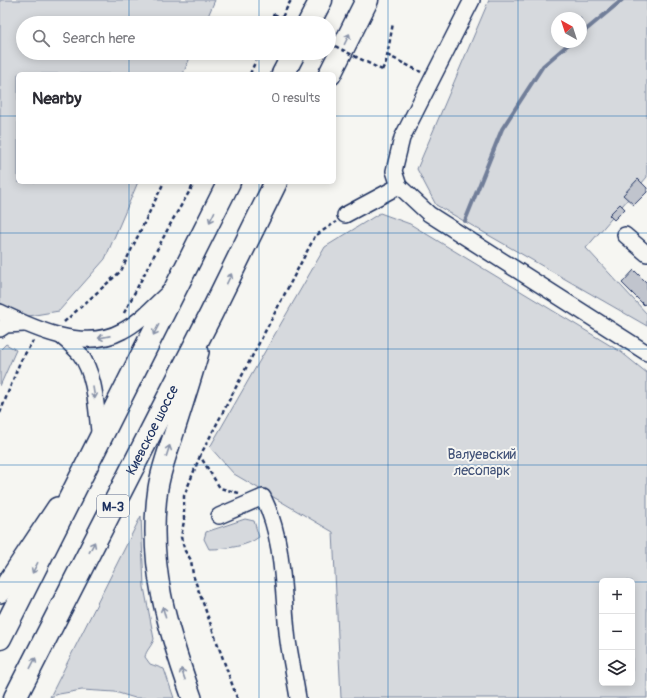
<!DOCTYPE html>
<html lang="en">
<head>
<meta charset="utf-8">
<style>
  :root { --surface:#fff; --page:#f2f2f3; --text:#2b2b33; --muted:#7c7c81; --line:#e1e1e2 }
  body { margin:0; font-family:Pangolin,sans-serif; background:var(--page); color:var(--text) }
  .controls { position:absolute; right:12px; bottom:12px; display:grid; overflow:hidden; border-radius:6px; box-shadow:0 2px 10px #0003 }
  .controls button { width:36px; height:36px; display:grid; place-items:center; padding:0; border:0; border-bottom:1px solid var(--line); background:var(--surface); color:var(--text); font:20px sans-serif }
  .compass { position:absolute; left:551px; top:12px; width:36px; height:36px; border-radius:50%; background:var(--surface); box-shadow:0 2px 10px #0003; rotate:321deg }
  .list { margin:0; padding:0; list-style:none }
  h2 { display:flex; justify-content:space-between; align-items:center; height:52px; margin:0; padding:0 16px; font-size:17px }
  h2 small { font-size:13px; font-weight:400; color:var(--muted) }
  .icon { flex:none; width:22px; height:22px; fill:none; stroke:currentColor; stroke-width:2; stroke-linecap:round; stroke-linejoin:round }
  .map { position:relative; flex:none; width:647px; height:698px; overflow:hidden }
  .search { position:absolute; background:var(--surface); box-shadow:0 2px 10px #0003; left:16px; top:16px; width:320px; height:44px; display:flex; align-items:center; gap:10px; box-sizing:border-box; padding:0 14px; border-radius:22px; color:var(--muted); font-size:15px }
  .panel { position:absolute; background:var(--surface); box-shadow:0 2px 10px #0003; left:16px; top:72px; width:320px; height:112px; border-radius:6px }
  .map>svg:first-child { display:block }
</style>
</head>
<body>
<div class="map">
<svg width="647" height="698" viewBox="0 0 647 698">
  <rect width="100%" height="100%" fill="#f6f6f2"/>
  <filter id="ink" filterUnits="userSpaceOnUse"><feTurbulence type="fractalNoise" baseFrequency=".025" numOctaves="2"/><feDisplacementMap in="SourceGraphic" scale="8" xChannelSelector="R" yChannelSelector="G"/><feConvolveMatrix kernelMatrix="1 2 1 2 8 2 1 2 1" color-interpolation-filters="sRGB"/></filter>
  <g filter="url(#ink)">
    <g fill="#d6d9dd" stroke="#78849e" fill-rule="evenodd">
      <polygon points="0,0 215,0 205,23 23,23 23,53 192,53 183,74 18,74 18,182 138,182 105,259 59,311 23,317 0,303"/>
      <path d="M489,0H647V177L586,248L647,314V326L436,205L417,169ZM557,18H581V42H557Z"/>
      <path d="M380,213L410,224L621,352L647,373V698H341L333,532L234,474L210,447L325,247ZM602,581H632V683H602Z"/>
      <polygon points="6,344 16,350 0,386 0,350"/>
      <path d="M141,516L144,587L154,639C152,646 146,650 145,657L150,664L164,669L174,698H135L115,692L82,690L59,694L50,697Z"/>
      <path d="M245,519L254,521L259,537C246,547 225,549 209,549L204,539L206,532Z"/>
    </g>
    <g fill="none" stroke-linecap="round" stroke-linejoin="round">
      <g stroke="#717e99" stroke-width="4">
        <polyline points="581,34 622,0"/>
        <polyline points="465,221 502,129 543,66 571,42"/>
      </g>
    </g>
    <g fill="#c0c4cd" stroke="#1b2f5e">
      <polygon points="638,179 647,188 647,192 634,205 623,195"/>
      <polygon points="620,204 625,209 614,220 609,215"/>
      <polygon points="634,270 647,283 647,302 644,305 622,283"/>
    </g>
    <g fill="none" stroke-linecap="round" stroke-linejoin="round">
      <g stroke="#1b2f5e" stroke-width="18">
        <g id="minor">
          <polyline points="472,0 402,138 394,171 399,186 429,214 647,353"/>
          <polyline points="345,215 399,186"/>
          <polyline points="625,235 647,254"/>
          <path d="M0,312C35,329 84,352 122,331C140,322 154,306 169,292"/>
          <polyline points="0,329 6,325 24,324"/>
          <path d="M62,337C68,342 75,348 80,354C97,377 96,412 100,439"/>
          <path d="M219,516L263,497C285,541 282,592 288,641C291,660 295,679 298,698"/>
        </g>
      </g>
      <g stroke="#1b2f5e" stroke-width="22">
        <g id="major">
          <polyline points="0,593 57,507"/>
          <path d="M192,698C167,628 147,564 158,488C161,470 167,453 173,436C182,408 191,380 199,352"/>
        </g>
      </g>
      <g stroke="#1b2f5e" stroke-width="25">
        <g id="highway">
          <polyline points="309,23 321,0"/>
          <polyline points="283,74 294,53"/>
          <polyline points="330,74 367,0"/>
          <polyline points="0,638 229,182"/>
          <path id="s1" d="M15,698L211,314L276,182"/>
        </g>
      </g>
      <g stroke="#1b2f5e" stroke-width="2.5" stroke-dasharray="4 3" stroke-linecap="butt">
        <polyline points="270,23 274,14"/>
        <polyline points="279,23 291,0"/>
        <polyline points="387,55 421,72"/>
        <polyline points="382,70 386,62 393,23"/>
        <polyline points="250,74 259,53"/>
        <polyline points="124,313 172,221 195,182"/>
        <polyline points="64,322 121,271 164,182"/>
        <polyline points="0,413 20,362 33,341"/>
        <polyline points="200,456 184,496 184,521 181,537 185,551 191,560 193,575 237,698"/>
        <polyline points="239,493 220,488 200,456 315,236 336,222"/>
      </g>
      <use href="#minor" stroke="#f6f6f2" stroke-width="15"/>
      <use href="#major" stroke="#f6f6f2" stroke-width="19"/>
      <use href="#highway" stroke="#f6f6f2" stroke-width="22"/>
      <g stroke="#1b2f5e" stroke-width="2.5" stroke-dasharray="4 3" stroke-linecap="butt">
        <polyline points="274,14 291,23"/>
        <polyline points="329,43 382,70"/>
      </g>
    </g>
    <defs><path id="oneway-shaft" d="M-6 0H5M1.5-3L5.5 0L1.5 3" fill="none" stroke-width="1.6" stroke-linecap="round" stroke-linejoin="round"/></defs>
    <g stroke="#8892a8">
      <use href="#oneway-shaft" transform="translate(347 39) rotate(-64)"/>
      <use href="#oneway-shaft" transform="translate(212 217) rotate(116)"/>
      <use href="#oneway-shaft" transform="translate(229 279) rotate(-64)"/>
      <use href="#oneway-shaft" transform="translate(156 330) rotate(117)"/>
      <use href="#oneway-shaft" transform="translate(104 337) rotate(169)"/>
      <use href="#oneway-shaft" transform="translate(94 393) rotate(81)"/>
      <use href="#oneway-shaft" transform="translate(168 451) rotate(-72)"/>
      <use href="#oneway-shaft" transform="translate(92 547) rotate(-63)"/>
      <use href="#oneway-shaft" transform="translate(35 568) rotate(117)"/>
      <use href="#oneway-shaft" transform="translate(164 612) rotate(-105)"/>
      <use href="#oneway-shaft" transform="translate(33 663) rotate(-63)"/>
      <use href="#oneway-shaft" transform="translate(183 674) rotate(-110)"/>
    </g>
  </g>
  <path fill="none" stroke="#1f6fb2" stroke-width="1" stroke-opacity="0.55" d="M129,0V23M259,0V23M388,0V698M518,0V698M129,53V74M259,53V74M0,116H18M334,116H647M129,182V698M259,182V698M0,233H647M0,349H647M0,465H647M0,582H602M632,582H647"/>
  <g text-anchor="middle" stroke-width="4" stroke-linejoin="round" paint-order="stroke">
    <rect fill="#f6f6f2" stroke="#5d6b8a" stroke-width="1" x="97" y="495" width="32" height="22" rx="3"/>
    <g font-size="13" font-weight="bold" fill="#1b2f5e">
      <text x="113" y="511">М-3</text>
    </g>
    <g font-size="14" fill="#1b2f5e" stroke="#f6f6f2">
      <text dy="5" stroke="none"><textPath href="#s1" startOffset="301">Киевское шоссе</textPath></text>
    </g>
    <g font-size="14" fill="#405177" stroke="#f6f6f2">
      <text x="482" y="459">Валуевский<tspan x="482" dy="16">лесопарк</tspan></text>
    </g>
  </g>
</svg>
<div class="controls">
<button>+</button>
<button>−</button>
<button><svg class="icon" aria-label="layers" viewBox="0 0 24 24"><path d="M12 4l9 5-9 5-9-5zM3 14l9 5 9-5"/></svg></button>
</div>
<svg class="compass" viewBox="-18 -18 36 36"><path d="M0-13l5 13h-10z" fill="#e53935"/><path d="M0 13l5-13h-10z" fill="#7c7c81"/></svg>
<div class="search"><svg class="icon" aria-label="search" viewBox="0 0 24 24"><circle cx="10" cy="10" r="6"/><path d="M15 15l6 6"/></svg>Search here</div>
<section class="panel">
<h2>Nearby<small>0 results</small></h2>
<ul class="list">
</ul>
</section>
</div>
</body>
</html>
